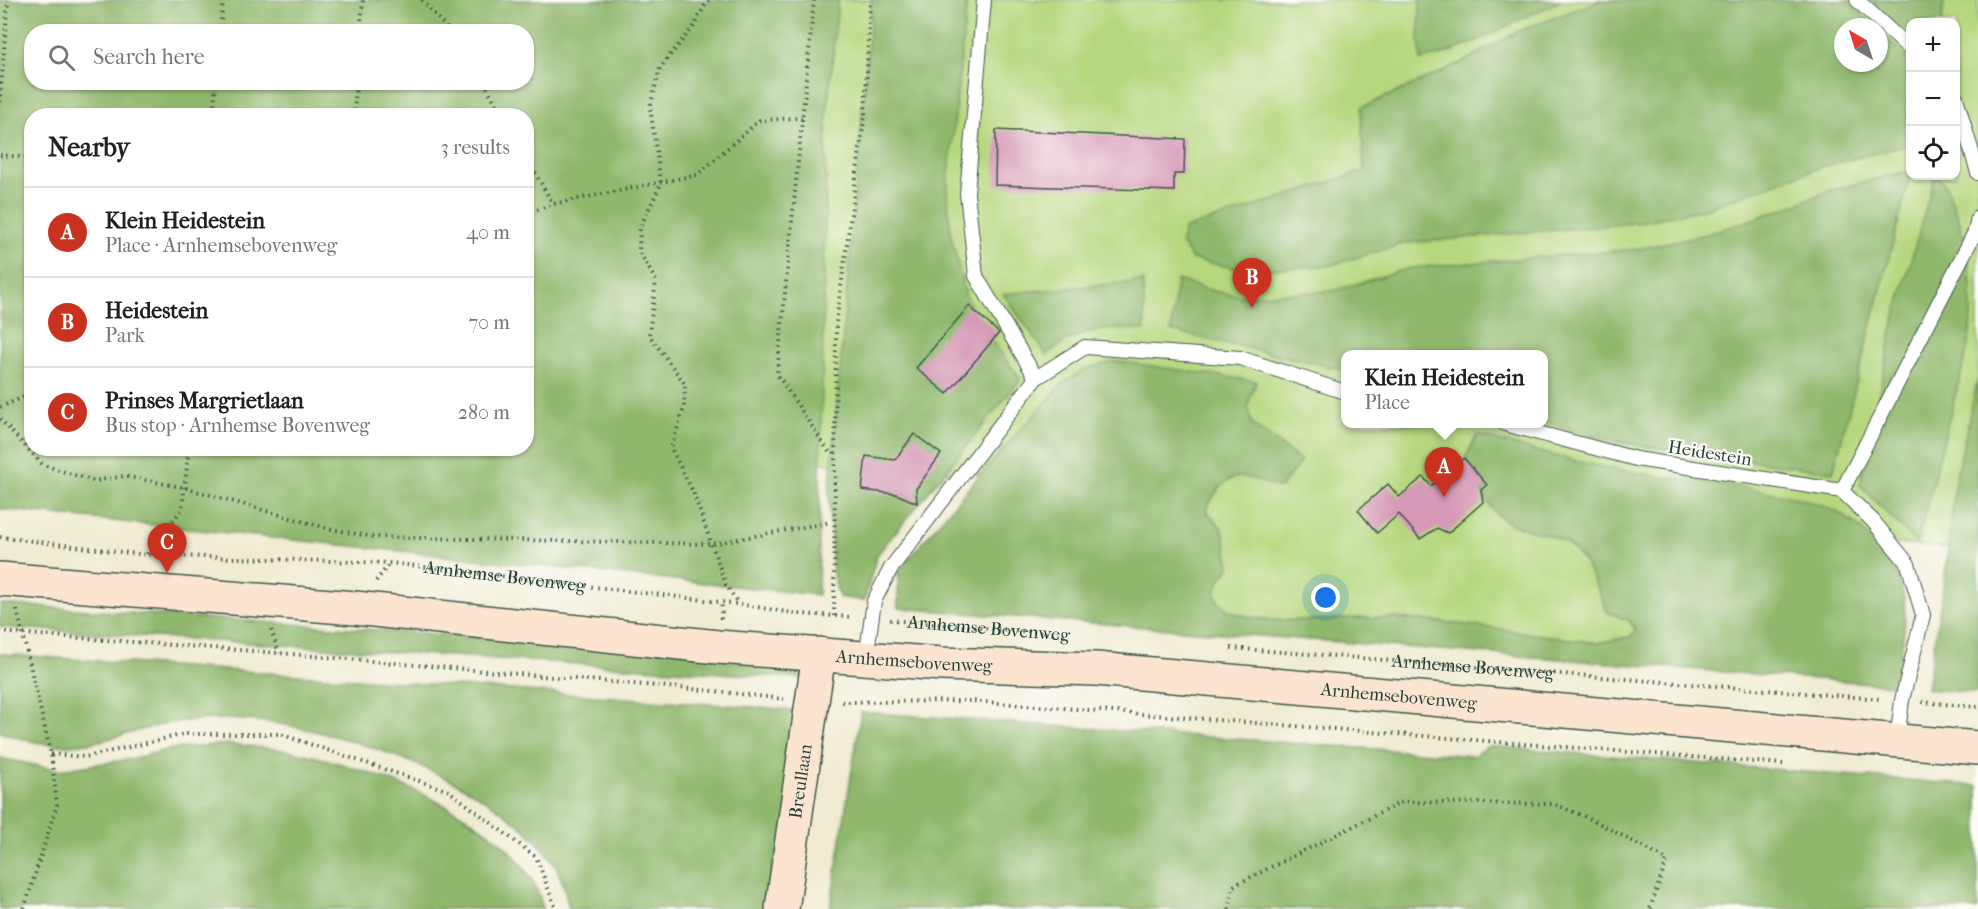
<!DOCTYPE html>
<html lang="en">
<head>
<meta charset="utf-8">
<style>
  :root { --surface:#fff; --page:#f2f2f2; --text:#202124; --muted:#757577; --line:#e0e0e0; --accent:#c8321e }
  body { margin:0; font-family:"IM FELL French Canon",serif; background:var(--page); color:var(--text) }
  .controls { position:absolute; right:18px; top:18px; display:grid; overflow:hidden; border-radius:12px; box-shadow:0 2px 4px #0004 }
  .controls button { width:54px; height:54px; display:grid; place-items:center; padding:0; border:0; border-bottom:2px solid var(--line); background:var(--surface); color:var(--text); font:30px sans-serif }
  .compass { position:absolute; left:1834px; top:18px; width:54px; height:54px; border-radius:50%; background:var(--surface); box-shadow:0 2px 4px #0004; rotate:321deg }
  .you { position:absolute; left:1326px; top:598px; width:21px; height:21px; margin:-15px; border:4px solid #fff; border-radius:50%; background:#1a73e8; box-shadow:0 0 0 9px #1a73e833 }
  .badge { display:grid; place-items:center; width:39px; height:39px; border-radius:50%; background:var(--accent); color:#fff; font-size:20px; font-weight:700 }
  .pin { position:absolute; translate:-50% -50px; filter:drop-shadow(0 2px 3px #0008) }
  .pin::after { content:''; position:absolute; top:32px; width:21px; height:18px; background:inherit; clip-path:polygon(0 0,100% 0,50% 100%) }
  .popup { position:absolute; left:1341px; top:350px; width:207px; height:78px; box-sizing:border-box; display:grid; place-content:center; border-radius:12px; background:var(--surface); filter:drop-shadow(0 2px 4px #0005); font-size:20px; white-space:nowrap; color:var(--muted) }
  .popup b { font-size:22px; color:var(--text) }
  .popup::after { content:''; position:absolute; left:50%; top:100%; margin-left:-12px; border:12px solid transparent; border-top-color:var(--surface) }
  .list { margin:0; padding:0; list-style:none }
  h2 { display:flex; justify-content:space-between; align-items:center; height:78px; margin:0; padding:0 24px; font-size:26px }
  h2 small { font-size:20px; font-weight:400; color:var(--muted) }
  .list li { display:grid; grid-template-columns:39px 1fr auto; gap:18px; align-items:center; box-sizing:border-box; height:90px; padding:0 24px; border-top:2px solid var(--line) }
  .list b { display:block; font-size:22px; white-space:nowrap }
  .list p { margin:0; font-size:20px; white-space:nowrap; color:var(--muted) }
  .list em { font-size:20px; font-style:normal; color:var(--muted) }
  .icon { flex:none; width:33px; height:33px; fill:none; stroke:currentColor; stroke-width:2; stroke-linecap:round; stroke-linejoin:round }
  .map { position:relative; flex:none; width:1978px; height:909px; overflow:hidden }
  .search { position:absolute; background:var(--surface); box-shadow:0 2px 4px #0004; left:24px; top:24px; width:510px; height:66px; display:flex; align-items:center; gap:15px; box-sizing:border-box; padding:0 21px; border-radius:24px; color:var(--muted); font-size:22px }
  .panel { position:absolute; background:var(--surface); box-shadow:0 2px 4px #0004; left:24px; top:108px; width:510px; height:348px; border-radius:24px }
  .map>svg:first-child { display:block }
</style>
</head>
<body>
<div class="map">
<svg width="1978" height="909" viewBox="0 0 1978 909">
  <rect width="100%" height="100%" fill="#fdfcf7"/>
  <filter id="ink" filterUnits="userSpaceOnUse"><feTurbulence type="fractalNoise" baseFrequency=".0167" numOctaves="2"/><feDisplacementMap in="SourceGraphic" scale="12" xChannelSelector="R" yChannelSelector="G"/><feConvolveMatrix kernelMatrix="1 2 1 2 8 2 1 2 1" color-interpolation-filters="sRGB"/></filter>
  <filter id="wash" filterUnits="userSpaceOnUse"><feTurbulence type="fractalNoise" baseFrequency=".008" numOctaves="4" result="noise"/><feDisplacementMap in="SourceGraphic" scale="24" xChannelSelector="R" yChannelSelector="G"/><feGaussianBlur stdDeviation="1.35" result="paint"/><feColorMatrix in="noise" values="0 0 0 0 0 0 0 0 0 0 0 0 0 0 0 0 0 1.4 0 .05"/><feComposite in="paint" operator="in"/></filter>
  <g filter="url(#wash)">
    <rect width="100%" height="100%" fill="#f0ebd2"/>
    <path fill="#b6d77e" stroke="#6a8a59" stroke-width="1.5" fill-rule="evenodd" d="M324,0H1978V550L1499,514L1524,528L1553,535L1573,548L1589,568L1607,612L1630,621L1636,631L1630,637L1597,643C1529,634 1461,622 1392,618C1349,615 1261,631 1225,608C1206,595 1220,579 1230,566L1223,530L1206,510L1214,492L527,441L526,116H313L526,82V32ZM1910,22H1956V176H1910ZM1843,27H1879V63H1843ZM1345,354H1543V424H1345Z"/>
    <g fill="#90b86d" stroke="#587a50" stroke-width="1.5" fill-rule="evenodd">
      <path d="M0,0H838L827,115L818,595L0,509ZM32,32H526V82H32ZM32,116H526V448H32Z"/>
      <polygon points="872,0 967,0 947,192 951,236 966,296 982,328 1021,379 877,555 864,601 839,597 833,575 829,495"/>
      <path d="M1420,0H1563C1516,19 1470,50 1421,60L1419,38Z"/>
      <polygon points="1602,0 1847,0 1875,27 1843,27 1843,63 1879,63 1879,31 1910,61 1909,145 1824,166 1704,209 1635,223 1406,243 1328,266 1242,270 1192,259 1181,243 1184,229 1364,171 1361,108 1463,62 1519,31"/>
      <polygon points="1870,0 1944,0 1942,22 1910,22 1910,41"/>
      <polygon points="1909,171 1909,181 1833,472 1617,442 1543,422 1543,354 1345,354 1345,370 1171,331 1177,280 1213,291 1241,296 1333,291 1410,268 1638,249 1711,233 1789,207 1832,190"/>
      <path d="M1935,176C1947,182 1949,195 1954,207C1972,253 1974,293 1969,342L1917,544L1860,485L1895,317Z"/>
      <path d="M1143,281L1145,330C1104,328 1078,327 1047,355L1003,294Z"/>
      <path d="M1116,361L1256,381L1248,405L1252,424L1301,461L1280,488C1240,474 1227,467 1206,510L1223,530L1230,566C1220,580 1206,595 1225,608C1261,631 1349,615 1392,618C1461,622 1529,634 1597,643L1630,637L1636,631L1630,621L1608,612C1596,591 1591,564 1572,548C1552,530 1526,534 1504,520C1486,508 1475,476 1466,457L1477,435C1523,447 1570,462 1618,470C1685,482 1764,484 1828,508C1856,519 1886,550 1898,577C1912,609 1901,652 1895,685L898,608V571L978,477L1062,384L1085,369Z"/>
      <polygon points="1978,378 1978,693 1927,689 1945,576 1955,482"/>
      <polygon points="0,604 811,660 814,679 0,627"/>
      <path d="M0,654L810,711L781,909H569C566,894 562,875 553,862C497,779 326,721 228,719C208,719 185,720 165,724C131,731 93,747 58,745C38,744 18,738 0,732Z"/>
      <polygon points="861,712 1473,756 1488,746 1978,786 1978,909 830,909"/>
      <path d="M228,744C254,747 280,748 305,754C382,773 525,822 543,909H0V758L59,770L131,759L170,749Z"/>
    </g>
    <g id="blocks">
      <g fill="#d699b7">
        <polygon points="996,130 1185,139 1184,174 1174,174 1174,191 995,185"/>
        <polygon points="969,306 999,333 947,394 916,368"/>
        <polygon points="914,434 941,454 916,489 917,503 896,494 862,490 866,456 895,460"/>
        <polygon points="1464,458 1487,485 1481,490 1483,502 1448,533 1437,528 1420,539 1399,514 1377,533 1358,510 1388,484 1399,497 1423,477 1431,486"/>
      </g>
    </g>
  </g>
  <g filter="url(#ink)">
    <use href="#blocks" fill-opacity="0" stroke="#3e574c" stroke-width="1.5"/>
    <g fill="none" stroke-linecap="round" stroke-linejoin="round">
      <g stroke="#3e574c" stroke-width="16">
        <g id="lane">
          <polyline points="984,0 967,193 976,276 1036,378"/>
          <polyline points="1857,0 1910,49"/>
          <polyline points="1956,98 1978,173"/>
          <polyline points="1505,424 1636,459 1842,491 1873,521 1908,564 1923,615 1902,700 1897,741"/>
          <polyline points="1842,491 1975,232 1978,217"/>
          <polyline points="866,658 874,601 891,568 1036,378 1085,347 1240,358 1345,392"/>
        </g>
      </g>
      <g stroke="#3e574c" stroke-width="36">
        <g id="secondary">
          <path id="s4" d="M0,579L355,608L718,647L942,664L1096,669L1978,748"/>
          <path id="s5" d="M782,909L819,654"/>
        </g>
      </g>
      <g stroke="#3e574c" stroke-width="4" stroke-dasharray="1.5 4.5" stroke-linecap="butt">
        <polyline points="422,0 450,32"/>
        <polyline points="708,0 694,26 660,68 650,107 661,184 640,227 639,251 656,281 649,335 685,384 684,408 671,448 693,492 726,585 738,603"/>
        <polyline points="814,0 777,374 831,455"/>
        <polyline points="220,32 223,0"/>
        <polyline points="360,32 363,0"/>
        <polyline points="484,82 503,116"/>
        <polyline points="0,102 8,0"/>
        <polyline points="213,116 216,82"/>
        <polyline points="354,116 356,82"/>
        <polyline points="0,155 32,158"/>
        <polyline points="526,157 553,204"/>
        <polyline points="526,214 553,204 697,175 760,120 802,118"/>
        <polyline points="0,407 32,394"/>
        <polyline points="0,419 43,465 94,481 124,476 186,488 326,528 373,537 711,544 831,522"/>
        <path id="s1" d="M0,537L146,555L391,563L738,604L799,614L853,617"/>
        <polyline points="147,554 182,509 189,448"/>
        <polyline points="376,581 390,563"/>
        <polyline points="17,610 51,754 57,805 24,909"/>
        <polyline points="834,616 836,323 865,113 870,0"/>
        <polyline points="721,619 722,602"/>
        <path id="s2" d="M890,620L1068,635"/>
        <polyline points="271,630 279,653"/>
        <polyline points="0,632 279,653 714,691 784,699"/>
        <path id="s3" d="M1231,648L1881,699"/>
        <polyline points="842,702 973,701 1783,764"/>
        <polyline points="1922,702 1978,707"/>
        <polyline points="51,754 86,757 185,734 280,734 449,791 536,857 556,909"/>
        <polyline points="1229,909 1233,886 1402,802 1554,804 1593,820 1667,860 1650,909"/>
      </g>
      <use href="#lane" stroke="#fff" stroke-width="14"/>
      <use href="#secondary" stroke="#fce5d0" stroke-width="33"/>
    </g>
  </g>
  <g text-anchor="middle" stroke-width="4.5" stroke-linejoin="round" paint-order="stroke">
    <g font-size="18" fill="#1f3d34" stroke="#fdfcf7">
      <text transform="translate(1710 453) rotate(9)" y="6">Heidestein</text>
      <text dy="6" stroke="none"><textPath href="#s1" startOffset="507">Arnhemse Bovenweg</textPath></text>
      <text dy="6" stroke="none"><textPath href="#s2" startOffset="99">Arnhemse Bovenweg</textPath></text>
      <text dy="6" stroke="none"><textPath href="#s4" startOffset="918">Arnhemsebovenweg</textPath></text>
      <text dy="6" stroke="none"><textPath href="#s3" startOffset="243">Arnhemse Bovenweg</textPath></text>
      <text dy="6" stroke="none"><textPath href="#s4" startOffset="1404">Arnhemsebovenweg</textPath></text>
      <text dy="6" stroke="none"><textPath href="#s5" startOffset="129">Breullaan</textPath></text>
    </g>
  </g>
</svg>
<div class="controls">
<button>+</button>
<button>−</button>
<button><svg class="icon" aria-label="locate" viewBox="0 0 24 24"><circle cx="12" cy="12" r="6"/><path d="M12 2v4M12 18v4M2 12h4M18 12h4"/></svg></button>
</div>
<svg class="compass" viewBox="-18 -18 36 36"><path d="M0-13l5 13h-10z" fill="#e53935"/><path d="M0 13l5-13h-10z" fill="#757577"/></svg>
<div class="you"></div>
<div class="pin badge" style="left:1444px;top:497px">A</div>
<div class="popup"><b>Klein Heidestein</b>Place</div>
<div class="pin badge" style="left:1252px;top:308px">B</div>
<div class="pin badge" style="left:167px;top:573px">C</div>
<div class="search"><svg class="icon" aria-label="search" viewBox="0 0 24 24"><circle cx="10" cy="10" r="6"/><path d="M15 15l6 6"/></svg>Search here</div>
<section class="panel">
<h2>Nearby<small>3 results</small></h2>
<ul class="list">
<li><span class="badge">A</span><div><b>Klein Heidestein</b><p>Place · Arnhemsebovenweg</p></div><em>40 m</em></li>
<li><span class="badge">B</span><div><b>Heidestein</b><p>Park</p></div><em>70 m</em></li>
<li><span class="badge">C</span><div><b>Prinses Margrietlaan</b><p>Bus stop · Arnhemse Bovenweg</p></div><em>280 m</em></li>
</ul>
</section>
</div>
</body>
</html>
